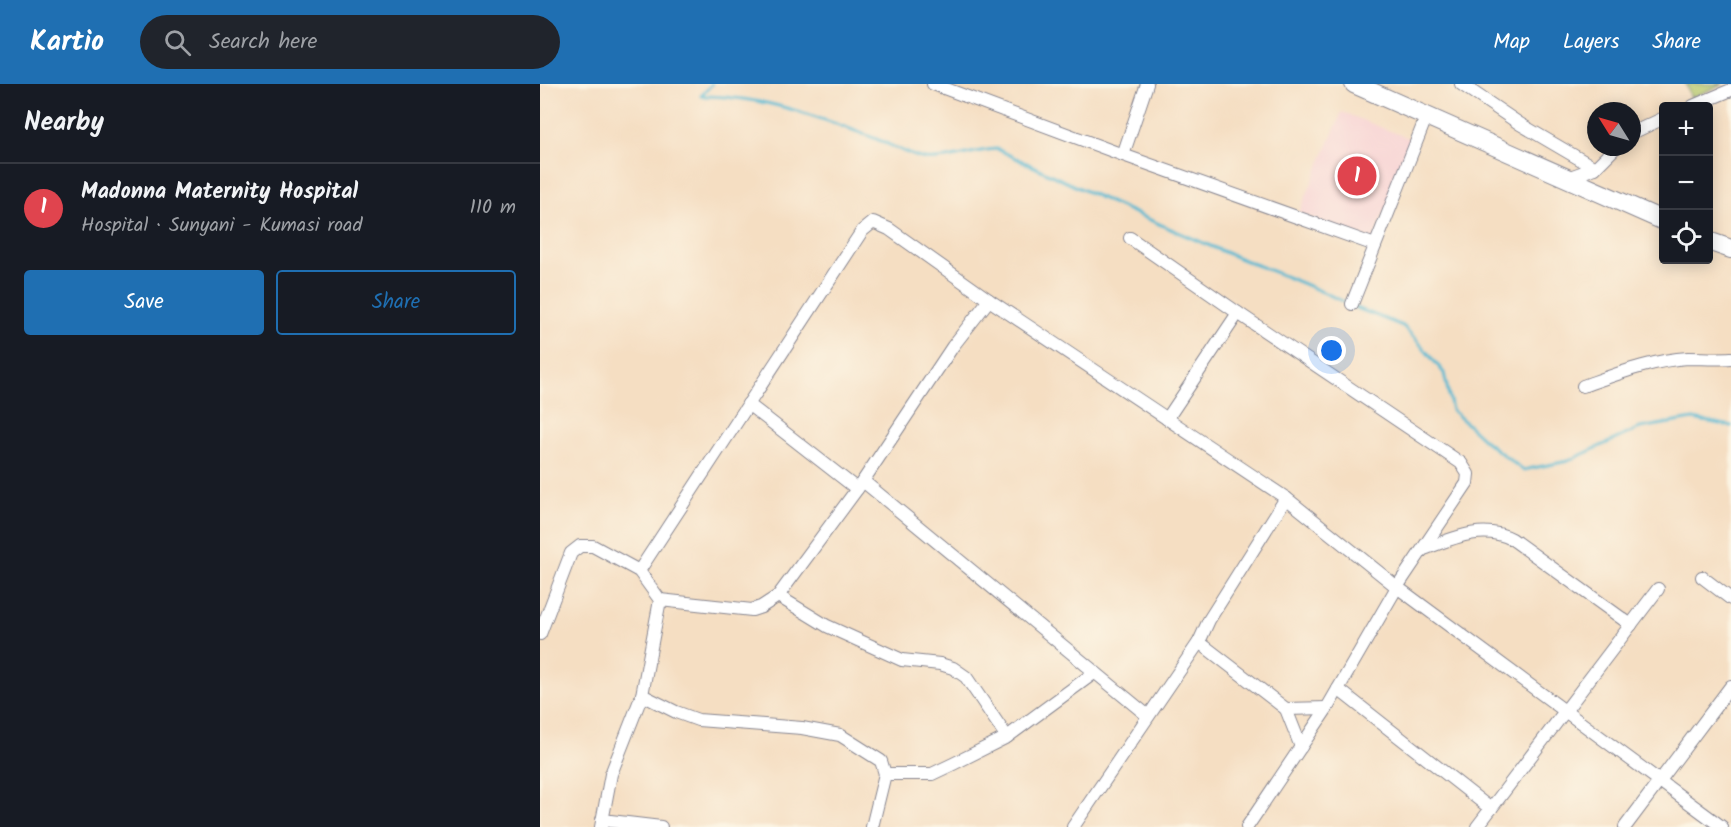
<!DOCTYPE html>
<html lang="en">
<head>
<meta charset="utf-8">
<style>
  :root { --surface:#171b24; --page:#20242c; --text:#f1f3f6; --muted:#9ea1a6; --line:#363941; --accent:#1f6fb2 }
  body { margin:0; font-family:Kalam,sans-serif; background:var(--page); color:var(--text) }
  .controls { position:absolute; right:18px; top:18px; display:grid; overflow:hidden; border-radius:6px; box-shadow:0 3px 15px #0003 }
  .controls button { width:54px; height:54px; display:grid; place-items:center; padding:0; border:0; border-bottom:2px solid var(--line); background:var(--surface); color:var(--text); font:30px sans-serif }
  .compass { position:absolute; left:1047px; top:18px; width:54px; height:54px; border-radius:50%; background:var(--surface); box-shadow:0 3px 15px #0003; rotate:307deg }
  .you { position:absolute; left:792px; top:267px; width:21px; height:21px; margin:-15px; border:4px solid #fff; border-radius:50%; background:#1a73e8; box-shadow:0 0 0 9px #1a73e833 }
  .badge { display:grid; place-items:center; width:39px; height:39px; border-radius:50%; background:var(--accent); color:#fff; font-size:20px; font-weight:700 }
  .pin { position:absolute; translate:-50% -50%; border:3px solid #fff; box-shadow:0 2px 6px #0006 }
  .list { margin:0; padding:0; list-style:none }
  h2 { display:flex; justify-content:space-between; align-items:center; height:78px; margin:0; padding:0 24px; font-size:26px }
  h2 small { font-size:20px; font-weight:400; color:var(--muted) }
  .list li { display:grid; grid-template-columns:39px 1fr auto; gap:18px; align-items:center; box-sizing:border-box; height:90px; padding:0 24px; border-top:2px solid var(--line) }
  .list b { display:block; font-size:22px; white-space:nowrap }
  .list p { margin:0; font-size:20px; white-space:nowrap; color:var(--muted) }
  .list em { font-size:20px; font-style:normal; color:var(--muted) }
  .actions { display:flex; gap:12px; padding:18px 24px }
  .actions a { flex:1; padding:14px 0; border:2px solid var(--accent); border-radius:6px; text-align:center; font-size:21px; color:var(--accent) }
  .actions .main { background:var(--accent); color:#fff }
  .icon { flex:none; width:33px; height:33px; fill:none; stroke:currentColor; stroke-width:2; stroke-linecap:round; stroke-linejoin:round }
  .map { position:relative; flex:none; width:1191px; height:743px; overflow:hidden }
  header { display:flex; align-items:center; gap:36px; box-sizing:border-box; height:84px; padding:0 30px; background:var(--accent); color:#fff }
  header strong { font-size:28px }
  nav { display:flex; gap:33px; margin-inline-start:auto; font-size:21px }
  .search { width:420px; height:54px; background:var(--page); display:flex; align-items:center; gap:15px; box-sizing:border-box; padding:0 21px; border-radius:33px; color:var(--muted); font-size:22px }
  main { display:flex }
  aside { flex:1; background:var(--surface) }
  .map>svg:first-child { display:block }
</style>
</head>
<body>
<header>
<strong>Kartio</strong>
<div class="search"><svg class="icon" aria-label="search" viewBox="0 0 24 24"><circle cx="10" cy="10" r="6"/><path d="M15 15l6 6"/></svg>Search here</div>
<nav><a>Map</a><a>Layers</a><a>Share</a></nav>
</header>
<main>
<aside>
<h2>Nearby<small></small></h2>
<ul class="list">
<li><span class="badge" style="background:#e0444e">1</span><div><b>Madonna Maternity Hospital</b><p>Hospital · Sunyani - Kumasi road</p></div><em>110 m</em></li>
</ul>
<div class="actions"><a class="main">Save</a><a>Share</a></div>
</aside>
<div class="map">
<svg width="1191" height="743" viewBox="0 0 1191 743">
  <rect width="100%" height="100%" fill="#fcf5e5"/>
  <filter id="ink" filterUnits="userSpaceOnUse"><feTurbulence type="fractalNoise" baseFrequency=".0167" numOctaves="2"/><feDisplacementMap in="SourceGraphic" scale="12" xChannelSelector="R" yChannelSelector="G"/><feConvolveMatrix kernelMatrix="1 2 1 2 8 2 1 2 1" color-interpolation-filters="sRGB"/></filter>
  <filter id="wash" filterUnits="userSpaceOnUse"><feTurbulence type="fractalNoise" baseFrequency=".008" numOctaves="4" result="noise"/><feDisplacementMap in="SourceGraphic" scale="24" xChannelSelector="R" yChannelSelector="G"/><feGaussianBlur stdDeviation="1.35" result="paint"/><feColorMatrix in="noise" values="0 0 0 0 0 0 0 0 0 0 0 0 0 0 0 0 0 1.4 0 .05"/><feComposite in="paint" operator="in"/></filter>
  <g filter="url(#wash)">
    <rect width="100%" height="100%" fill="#f5dec2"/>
    <polygon fill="#f7cfd2" points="802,28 873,56 833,156 759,129"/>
    <polygon fill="#b5c76b" stroke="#687b64" stroke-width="1.5" points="1146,0 1183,0 1151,14"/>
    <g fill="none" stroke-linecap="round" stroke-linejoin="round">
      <g stroke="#53b8d2" stroke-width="3">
        <path d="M161,12C221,11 279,33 334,54C347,59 372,73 385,75C410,77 433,66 457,65C531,101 606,135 682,167C724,185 767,199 808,220"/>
        <polyline points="161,12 172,0"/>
        <polyline points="814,223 863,242 881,261 904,289 912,326 944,356 983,386 1028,377 1100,344 1153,335 1191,342"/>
      </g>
    </g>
  </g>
  <g filter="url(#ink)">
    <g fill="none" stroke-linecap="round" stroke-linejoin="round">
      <g stroke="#888690" stroke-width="14">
        <g id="minor">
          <polyline points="393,0 583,71 835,161"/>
          <polyline points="921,0 980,40 1055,84"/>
          <polyline points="1153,22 1191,6"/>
          <polyline points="1092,49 1124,34"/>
          <polyline points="583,71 607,0"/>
          <polyline points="1027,94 1055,84 1076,63"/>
          <polyline points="590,154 698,229 921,379 928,390 927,399 857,503 787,624 707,743"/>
          <polyline points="812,220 887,31"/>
          <path d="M1043,302C1077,290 1112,276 1148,274C1162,274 1177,275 1191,274"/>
          <polyline points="208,320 317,405"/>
          <polyline points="627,335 698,229"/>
          <polyline points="323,397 608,632"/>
          <path d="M884,465C913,454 943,440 972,455L1091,541"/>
          <polyline points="99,487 322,147 333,138 349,145 449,216 746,414 857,503 1182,743"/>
          <polyline points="1162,493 1191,515"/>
          <polyline points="238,512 287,542 362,576 400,580 413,584 426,593 467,653"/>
          <polyline points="120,516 212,526 221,523 238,512 323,397 413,262 449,216"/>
          <polyline points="0,550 31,469 40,462 53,462 99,487 120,516 102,611 71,690 61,743"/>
          <polyline points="659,558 746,625 761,663"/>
          <polyline points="798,605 951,725"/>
          <polyline points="102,611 136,628 158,636 262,644 300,651 341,677 345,690 332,743"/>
          <polyline points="746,625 787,624"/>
          <polyline points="345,690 392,690 413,680 467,653 554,589"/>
          <polyline points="62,736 121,743"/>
          <polyline points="533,743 659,558 669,536 746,414"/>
          <polyline points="937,743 1118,505"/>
          <polyline points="1085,743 1191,602"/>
        </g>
      </g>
      <g stroke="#888690" stroke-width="20">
        <g id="primary">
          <polyline points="814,0 1124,137"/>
          <polyline points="1168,157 1191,165"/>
        </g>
      </g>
      <use href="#minor" stroke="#fff" stroke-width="12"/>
      <use href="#primary" stroke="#fff" stroke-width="18"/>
    </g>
  </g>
</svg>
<div class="controls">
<button>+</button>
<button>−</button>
<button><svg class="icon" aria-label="locate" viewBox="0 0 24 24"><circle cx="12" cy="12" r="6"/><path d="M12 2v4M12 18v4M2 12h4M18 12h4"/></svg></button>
</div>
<svg class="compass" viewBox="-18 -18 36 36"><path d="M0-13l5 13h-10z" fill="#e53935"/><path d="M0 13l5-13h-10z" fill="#9ea1a6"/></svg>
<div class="you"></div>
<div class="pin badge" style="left:817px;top:92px;background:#e0444e">1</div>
</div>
</main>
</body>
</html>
